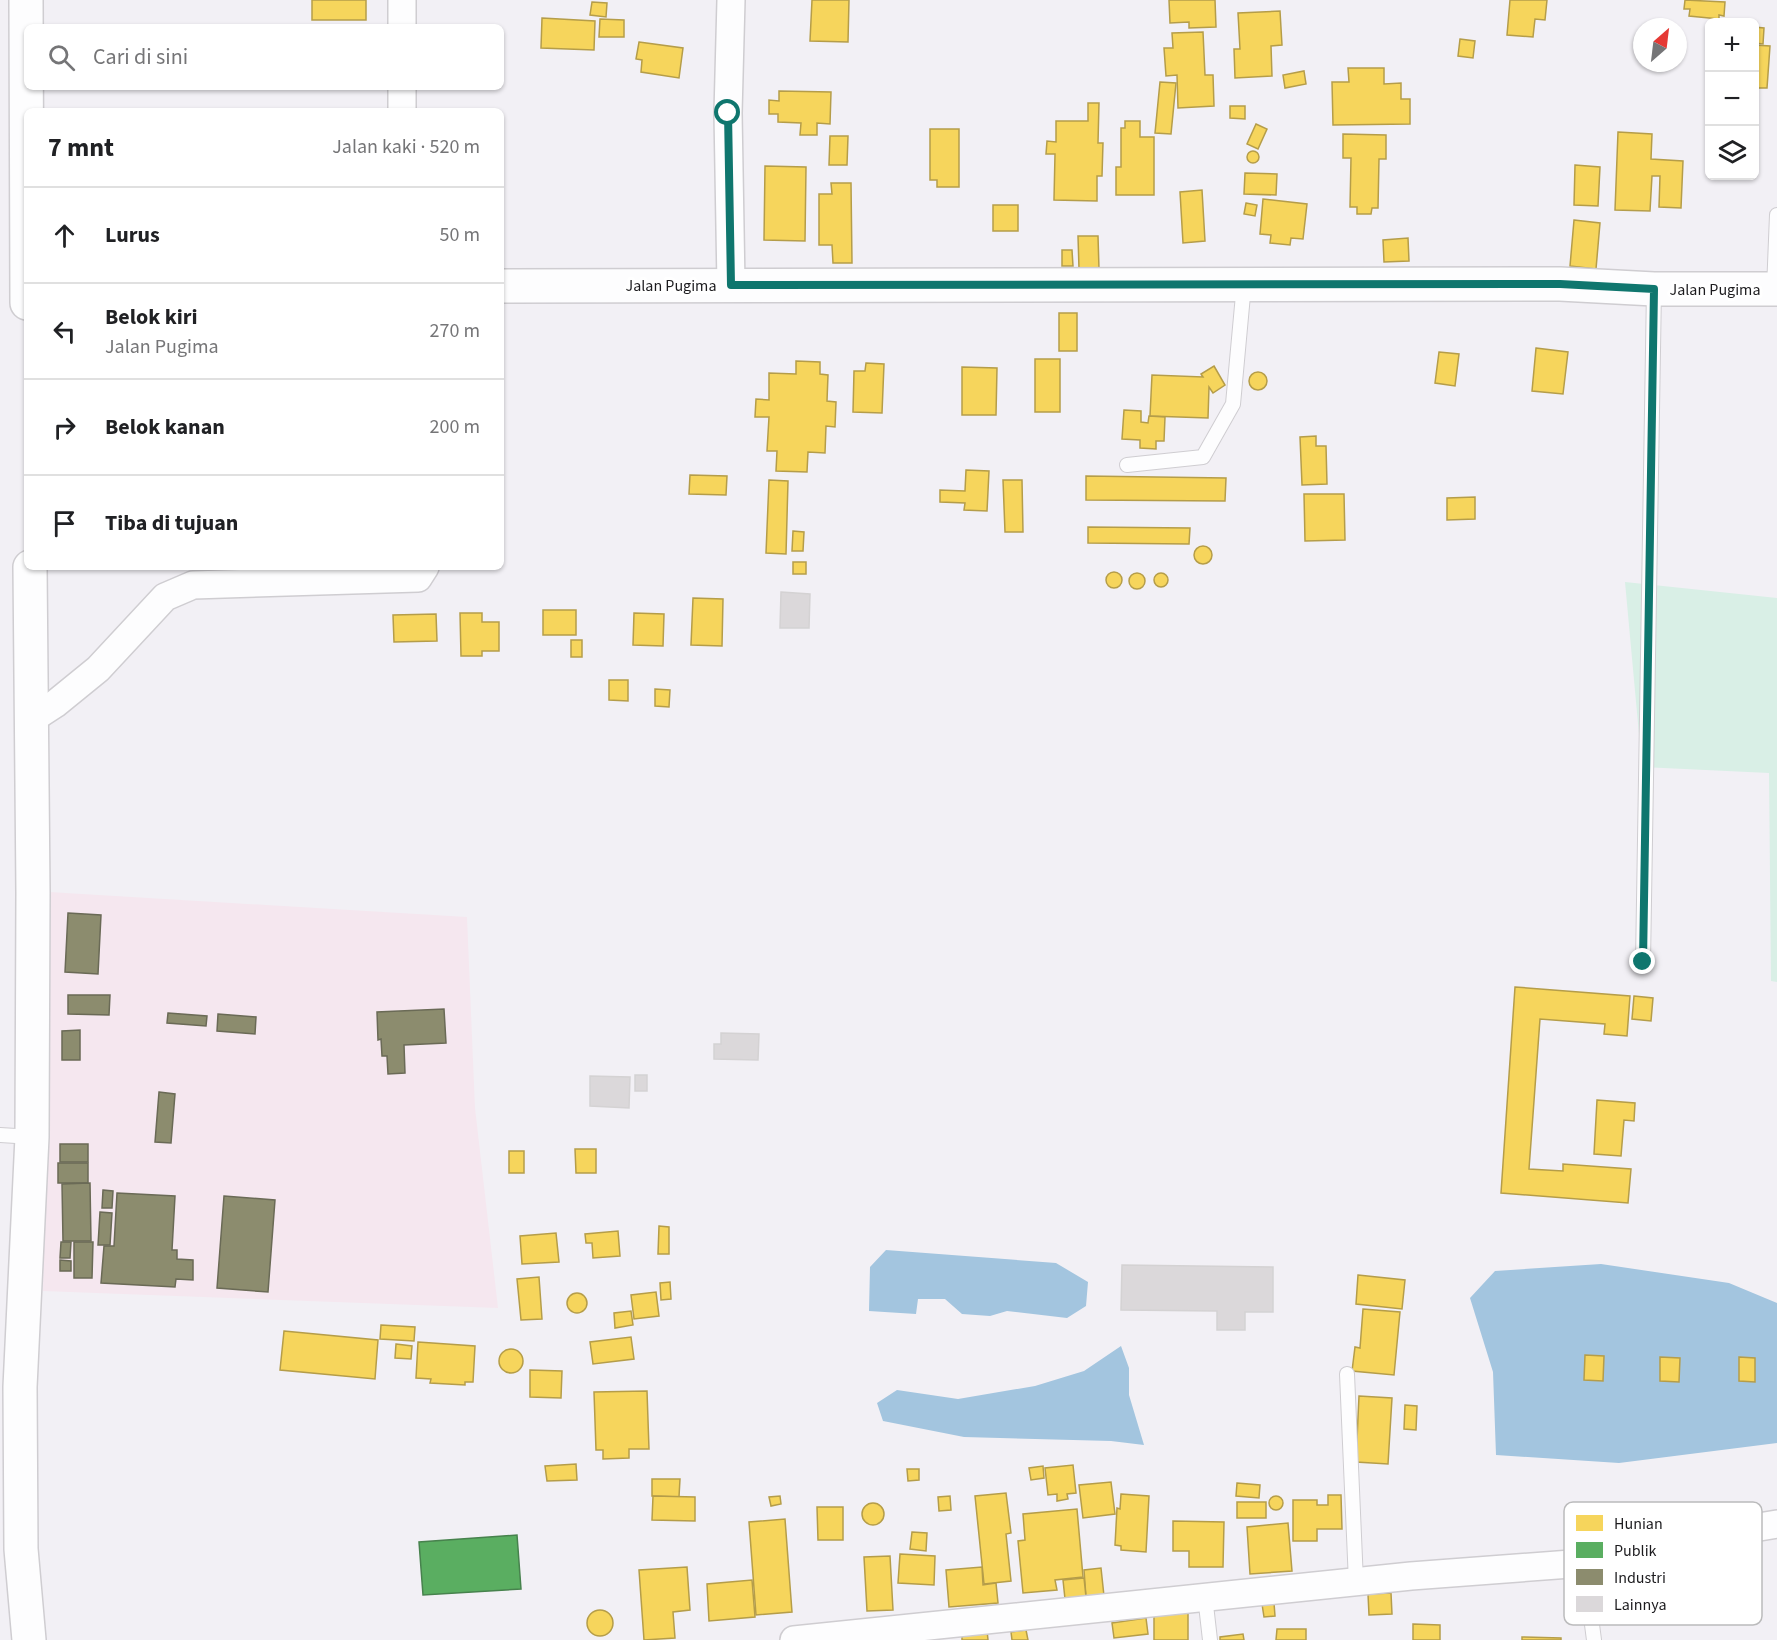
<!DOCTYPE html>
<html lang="id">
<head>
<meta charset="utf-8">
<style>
  :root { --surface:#fff; --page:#f6f6f6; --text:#202124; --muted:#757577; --line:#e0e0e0 }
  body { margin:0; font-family:"Source Sans 3",sans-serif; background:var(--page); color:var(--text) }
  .controls { position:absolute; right:18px; top:18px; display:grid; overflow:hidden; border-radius:9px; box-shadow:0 2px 4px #0004 }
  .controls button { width:54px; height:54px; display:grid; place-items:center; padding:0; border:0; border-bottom:2px solid var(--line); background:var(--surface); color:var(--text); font:30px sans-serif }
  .compass { position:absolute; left:1633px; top:18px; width:54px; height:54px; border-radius:50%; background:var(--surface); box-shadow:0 2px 4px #0004; rotate:28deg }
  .stop { position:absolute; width:18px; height:18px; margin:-14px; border:4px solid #0f766e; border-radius:50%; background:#fff }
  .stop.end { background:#0f766e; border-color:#fff; box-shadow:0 2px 6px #0008 }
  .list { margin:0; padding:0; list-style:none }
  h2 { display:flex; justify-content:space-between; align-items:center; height:78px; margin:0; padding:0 24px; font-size:26px }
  h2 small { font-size:20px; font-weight:400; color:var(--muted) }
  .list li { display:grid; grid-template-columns:39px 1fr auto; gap:18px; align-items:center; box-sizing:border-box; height:96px; padding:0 24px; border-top:2px solid var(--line) }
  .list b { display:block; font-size:22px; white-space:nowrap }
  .list p { margin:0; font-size:20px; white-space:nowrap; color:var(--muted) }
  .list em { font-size:20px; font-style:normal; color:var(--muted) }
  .icon { flex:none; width:33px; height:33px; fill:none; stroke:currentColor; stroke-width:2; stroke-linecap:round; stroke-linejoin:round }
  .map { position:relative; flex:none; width:1777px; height:1640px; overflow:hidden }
  .search { position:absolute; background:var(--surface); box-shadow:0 2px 4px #0004; left:24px; top:24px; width:480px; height:66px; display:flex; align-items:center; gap:15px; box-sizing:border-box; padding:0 21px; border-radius:9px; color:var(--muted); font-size:22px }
  .panel { position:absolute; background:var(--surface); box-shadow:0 2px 4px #0004; left:24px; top:108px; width:480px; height:462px; border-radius:9px }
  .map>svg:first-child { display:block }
</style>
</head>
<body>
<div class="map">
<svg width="1777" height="1640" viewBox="0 0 1777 1640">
  <rect width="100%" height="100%" fill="#f2f0f5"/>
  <polygon fill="#f5e7ef" points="49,892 467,917 475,1108 498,1308 43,1291"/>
  <polygon fill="#d9efe6" points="1625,582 1777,598 1777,982 1771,981 1769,773 1642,767"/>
  <g fill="#a3c5df">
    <polygon points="886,1250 1056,1263 1088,1282 1086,1306 1067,1318 1007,1311 990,1316 962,1314 945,1299 918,1299 916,1314 869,1311 870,1267"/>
    <polygon points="1601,1264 1729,1283 1777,1303 1777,1443 1619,1463 1496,1455 1493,1372 1470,1298 1495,1271"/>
    <polygon points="1121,1346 1129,1368 1129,1395 1144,1445 1111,1441 964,1437 883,1421 877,1403 897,1390 958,1399 1035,1386 1084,1371"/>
  </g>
  <g fill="#f6d55c" stroke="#b59d49" stroke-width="1.5">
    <rect x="312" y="0" width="54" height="20"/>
    <polygon points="812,0 849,0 848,42 810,41"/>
    <polygon points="1169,0 1215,0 1216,27 1189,28 1189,22 1170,23"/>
    <polygon points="1510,0 1547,0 1545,20 1535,19 1533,37 1507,35"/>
    <polygon points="1685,0 1725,2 1724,16 1719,15 1719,19 1689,16 1690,9 1684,9"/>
    <polygon points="592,2 607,3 606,17 590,15"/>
    <polygon points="1280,11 1282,45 1271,46 1272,76 1235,78 1234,49 1240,49 1238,13"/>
    <polygon points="542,18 595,21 594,50 541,48"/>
    <polygon points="600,19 624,20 624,37 599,37"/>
    <polygon points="1754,27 1764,28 1763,44 1754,43"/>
    <polygon points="1203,32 1205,75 1213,75 1214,106 1178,108 1177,75 1166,76 1164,48 1173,48 1172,33"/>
    <polygon points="1460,39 1475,41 1473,58 1458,56"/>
    <polygon points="639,42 683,48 679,78 641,72 642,60 636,59"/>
    <polygon points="1754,45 1770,46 1767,88 1754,88"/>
    <polygon points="1348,68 1384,68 1384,84 1401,83 1401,99 1410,99 1410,124 1333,125 1332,82 1349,82"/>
    <polygon points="1304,71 1306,84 1285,88 1283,75"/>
    <polygon points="1160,82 1176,83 1171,134 1155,133"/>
    <polygon points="779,91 831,92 830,124 817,123 817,135 800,135 801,123 778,122 778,114 769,114 769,100 779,101"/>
    <polygon points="1088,103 1099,103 1098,143 1103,143 1102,176 1097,176 1097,201 1054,200 1055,154 1046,154 1047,141 1056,142 1056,121 1088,121"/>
    <polygon points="1230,106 1245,106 1245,119 1230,118"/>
    <polygon points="1125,121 1140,121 1140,137 1154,137 1154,195 1116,195 1116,167 1121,167 1121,128 1125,128"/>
    <polygon points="1256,124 1267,129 1258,149 1247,144"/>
    <polygon points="930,129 959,129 959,187 937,187 937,180 930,180"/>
    <polygon points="1618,132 1652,134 1651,159 1683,161 1681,208 1659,207 1660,176 1652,176 1650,211 1615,210"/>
    <polygon points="1343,134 1386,135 1386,159 1379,159 1378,208 1372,208 1371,214 1357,214 1357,207 1350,207 1351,158 1343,158"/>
    <polygon points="830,136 848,136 847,165 829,165"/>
    <circle cx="1253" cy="157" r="6"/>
    <polygon points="1575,165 1600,167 1598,206 1574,205"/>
    <polygon points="765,166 806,167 805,241 764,240"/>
    <polygon points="1245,173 1277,174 1276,195 1244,194"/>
    <polygon points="831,183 851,183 852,263 833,263 832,245 819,245 819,194 832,194"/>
    <polygon points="1202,190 1205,241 1183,243 1180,192"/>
    <polygon points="1263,199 1307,204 1303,239 1291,238 1290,245 1270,243 1271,235 1260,234"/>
    <polygon points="1246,203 1257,205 1255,216 1244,214"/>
    <rect x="993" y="205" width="25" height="26"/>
    <polygon points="1574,220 1600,223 1596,269 1570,266"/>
    <polygon points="1078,236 1098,236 1099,269 1079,269"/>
    <polygon points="1408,238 1409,261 1384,262 1383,240"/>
    <polygon points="1062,250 1072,250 1073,266 1062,266"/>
    <rect x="1059" y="313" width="18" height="38"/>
    <polygon points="1536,348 1568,352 1563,394 1532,391"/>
    <polygon points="1439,352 1459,354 1455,386 1435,383"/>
    <rect x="1035" y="359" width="25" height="53"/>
    <polygon points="796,361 820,362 820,374 828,375 827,401 836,402 835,427 826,426 825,453 808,452 807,472 776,471 777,451 767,451 769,417 755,417 756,399 769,400 769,373 796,374"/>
    <polygon points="866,363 884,364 882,413 853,412 854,371 865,371"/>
    <polygon points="1214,366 1225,385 1213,393 1209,387 1208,418 1150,416 1152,375 1203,377 1201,374"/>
    <polygon points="962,367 997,368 996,415 962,415"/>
    <circle cx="1258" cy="381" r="9"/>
    <polygon points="1124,410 1141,411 1141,422 1148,423 1149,416 1165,417 1164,441 1156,441 1156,449 1140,448 1140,440 1122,439"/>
    <polygon points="1316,436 1316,446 1326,446 1327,484 1302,485 1300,437"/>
    <polygon points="966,470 989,471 987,511 964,510 965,503 940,502 940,490 965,491"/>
    <polygon points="690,475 727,476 726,495 689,494"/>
    <polygon points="1086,476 1226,478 1225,501 1086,500"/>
    <polygon points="769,480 788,481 786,554 766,553"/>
    <polygon points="1003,480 1022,480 1023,532 1005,532"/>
    <polygon points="1304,494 1344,494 1345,540 1305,541"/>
    <polygon points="1475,497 1475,519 1447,520 1447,498"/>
    <polygon points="1088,527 1190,528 1189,544 1088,543"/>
    <polygon points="793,531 804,532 803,551 792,551"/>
    <circle cx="1203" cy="555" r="9"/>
    <rect x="793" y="562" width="13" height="12"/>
    <circle cx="1114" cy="580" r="8"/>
    <circle cx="1137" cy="581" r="8"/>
    <circle cx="1161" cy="580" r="7"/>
    <polygon points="693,598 723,599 722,646 691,645"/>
    <rect x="543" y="610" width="33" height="25"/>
    <polygon points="460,613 482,613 482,622 499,622 499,651 482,651 482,656 461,656"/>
    <polygon points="634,613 664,614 663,646 633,645"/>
    <polygon points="436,614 437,641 394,642 393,615"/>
    <rect x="571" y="640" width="11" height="17"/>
    <polygon points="609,680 628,680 628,701 609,700"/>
    <polygon points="655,689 670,690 669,707 655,706"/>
    <polygon points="1515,987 1630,996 1627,1036 1604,1034 1605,1024 1540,1019 1529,1169 1563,1171 1563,1164 1631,1169 1628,1203 1501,1193"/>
    <polygon points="1634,996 1653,998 1651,1021 1632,1019"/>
    <polygon points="1597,1100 1635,1103 1634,1121 1624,1120 1621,1156 1594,1154"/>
    <polygon points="575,1149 596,1149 596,1173 576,1173"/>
    <rect x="509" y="1151" width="15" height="22"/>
    <polygon points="659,1226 669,1227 669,1254 658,1254"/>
    <polygon points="618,1231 620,1256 593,1258 592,1243 586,1243 585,1234"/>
    <polygon points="556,1233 559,1262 522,1264 520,1236"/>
    <polygon points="1358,1275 1405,1280 1402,1309 1356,1304"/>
    <polygon points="539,1277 542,1319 521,1320 517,1279"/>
    <polygon points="670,1282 671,1299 661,1300 660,1283"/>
    <polygon points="656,1292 659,1316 634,1319 631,1295"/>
    <circle cx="577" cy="1303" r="10"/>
    <polygon points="1363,1309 1400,1312 1394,1375 1352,1371 1355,1347 1360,1348"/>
    <polygon points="631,1311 633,1325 615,1328 614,1313"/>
    <polygon points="381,1325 415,1327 414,1341 380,1339"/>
    <polygon points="284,1331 378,1340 375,1379 280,1370"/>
    <polygon points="631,1337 634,1359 593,1364 590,1342"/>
    <polygon points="418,1342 475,1346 473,1382 465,1382 465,1385 430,1383 431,1379 416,1378"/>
    <polygon points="396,1344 412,1346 411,1359 395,1358"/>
    <circle cx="511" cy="1361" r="12"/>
    <polygon points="1585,1355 1604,1356 1603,1381 1584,1380"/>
    <polygon points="1660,1357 1680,1358 1679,1382 1660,1381"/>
    <polygon points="1739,1357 1755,1358 1755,1382 1739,1381"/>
    <polygon points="530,1370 562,1371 561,1398 530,1397"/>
    <polygon points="647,1391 649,1449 629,1449 629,1458 603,1459 603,1450 596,1450 594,1392"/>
    <polygon points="1359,1396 1392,1398 1388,1464 1356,1462"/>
    <polygon points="1405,1405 1417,1406 1416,1430 1404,1429"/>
    <polygon points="576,1464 577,1480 547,1481 545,1466"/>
    <polygon points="1073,1465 1076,1493 1067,1494 1068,1499 1057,1501 1057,1494 1048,1495 1045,1468"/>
    <polygon points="1043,1466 1044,1478 1031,1480 1029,1468"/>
    <polygon points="907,1469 919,1469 919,1480 908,1481"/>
    <polygon points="652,1479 680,1479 679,1497 652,1496"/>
    <polygon points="1111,1482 1115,1514 1083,1518 1079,1485"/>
    <polygon points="1237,1483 1260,1485 1259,1498 1236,1496"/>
    <polygon points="1006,1493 1011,1533 1006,1534 1011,1581 984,1584 975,1496"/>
    <polygon points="1121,1494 1149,1496 1146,1552 1121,1550 1121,1546 1115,1545 1117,1508 1120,1509"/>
    <polygon points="1328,1495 1341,1495 1342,1529 1317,1529 1317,1541 1293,1541 1293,1500 1317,1500 1317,1505 1328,1505"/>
    <circle cx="1276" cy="1503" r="7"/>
    <polygon points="653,1496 695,1497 695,1521 652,1520"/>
    <polygon points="780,1496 781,1504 771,1506 769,1497"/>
    <polygon points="950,1496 951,1510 939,1511 938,1497"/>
    <rect x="1237" y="1502" width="29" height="16"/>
    <circle cx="873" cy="1514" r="11"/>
    <polygon points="817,1507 843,1507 843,1540 818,1540"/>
    <polygon points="1077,1509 1083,1577 1055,1580 1057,1590 1023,1593 1018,1541 1025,1540 1023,1514"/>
    <polygon points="785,1519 792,1612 756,1615 749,1522"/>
    <polygon points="1173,1521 1224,1522 1223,1567 1189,1567 1189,1551 1173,1551"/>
    <polygon points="1288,1523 1292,1571 1250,1574 1247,1527"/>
    <polygon points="912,1532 927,1533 926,1551 910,1549"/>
    <polygon points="900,1554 935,1556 934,1585 898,1583"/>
    <polygon points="890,1556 893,1610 867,1611 864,1557"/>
    <polygon points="687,1567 690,1610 673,1612 675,1638 644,1640 639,1570"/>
    <polygon points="982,1567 983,1585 996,1583 998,1603 949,1607 946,1570"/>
    <polygon points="1101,1568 1104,1596 1086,1597 1084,1570"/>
    <polygon points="1084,1578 1086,1597 1065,1599 1063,1580"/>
    <polygon points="752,1580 755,1617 709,1621 707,1584"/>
    <polygon points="1391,1593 1392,1614 1369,1615 1368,1594"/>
    <polygon points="1274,1603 1275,1616 1264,1617 1262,1604"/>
    <circle cx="600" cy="1623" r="13"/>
    <polygon points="1154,1611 1188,1612 1188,1640 1154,1640"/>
    <polygon points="1146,1618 1148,1634 1114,1638 1112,1623"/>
    <polygon points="1413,1624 1440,1625 1440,1640 1413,1640"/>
    <polygon points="1277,1629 1306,1629 1306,1640 1276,1640"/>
    <polygon points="987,1630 988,1640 962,1640 962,1632"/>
    <polygon points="1026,1630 1028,1640 1012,1640 1011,1632"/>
    <polygon points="1243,1634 1244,1640 1220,1640 1220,1637"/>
    <polygon points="1522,1637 1561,1638 1561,1640 1522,1640"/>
  </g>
  <polygon fill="#5aae61" stroke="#47824d" stroke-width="1.5" points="517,1535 521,1589 423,1595 419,1542"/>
  <g fill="#8c8c6e" stroke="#6a6a56" stroke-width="1.5">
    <polygon points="68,913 101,915 98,974 65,972"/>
    <polygon points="68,995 110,995 109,1015 68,1014"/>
    <polygon points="444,1009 446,1043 404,1045 405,1073 388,1074 387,1056 382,1056 381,1039 378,1040 377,1012"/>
    <polygon points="168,1013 207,1016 206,1026 167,1023"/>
    <polygon points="218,1014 256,1017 255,1034 217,1031"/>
    <polygon points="80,1030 80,1060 62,1060 62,1031"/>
    <polygon points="159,1092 175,1094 171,1143 155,1142"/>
    <rect x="60" y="1144" width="28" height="18"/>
    <rect x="58" y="1163" width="30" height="20"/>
    <polygon points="90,1183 91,1241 63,1241 62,1184"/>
    <polygon points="103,1190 113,1191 112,1208 102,1208"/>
    <polygon points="117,1193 175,1196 172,1250 177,1250 177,1259 193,1260 193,1280 176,1279 175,1287 101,1283 104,1246 114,1246"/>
    <polygon points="224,1196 275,1200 268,1292 217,1288"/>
    <polygon points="100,1212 112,1213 110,1245 98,1245"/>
    <polygon points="61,1242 71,1242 70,1258 60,1258"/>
    <polygon points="74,1242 93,1242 92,1278 74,1278"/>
    <polygon points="60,1260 71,1261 71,1271 60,1271"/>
  </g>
  <g fill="#dbd8da" stroke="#d4d2d3" stroke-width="1.5">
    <polygon points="781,592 810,594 809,628 780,628"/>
    <polygon points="721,1033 759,1034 758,1060 714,1059 714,1044 721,1044"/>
    <rect x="635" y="1075" width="12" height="16"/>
    <polygon points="590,1076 630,1077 629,1108 590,1106"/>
    <polygon points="1122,1265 1273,1267 1273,1312 1245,1312 1245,1330 1217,1330 1217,1311 1121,1310"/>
  </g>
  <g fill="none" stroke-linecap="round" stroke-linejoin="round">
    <g stroke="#cfcdd1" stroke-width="16">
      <g id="lane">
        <polyline points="1774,289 1777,215"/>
        <polyline points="1127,465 1203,457 1233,404 1244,284"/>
        <polyline points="1643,962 1654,289"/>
        <polyline points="0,1135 32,1137"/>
        <polyline points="1347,1374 1356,1582"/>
        <polyline points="1584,1563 1594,1640"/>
        <polyline points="1205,1596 1210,1640"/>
      </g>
    </g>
    <g stroke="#cfcdd1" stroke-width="30">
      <g id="street">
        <polyline points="731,0 728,113 731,285"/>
        <polyline points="402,27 402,0"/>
        <polyline points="402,111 402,87"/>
        <polyline points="32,719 55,704 98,669 165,597 193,585 418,578 425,567"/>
        <polyline points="794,1640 1411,1576 1584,1563 1632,1548 1777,1524"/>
      </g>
    </g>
    <g stroke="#cfcdd1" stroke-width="36">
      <g id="secondary">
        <polyline points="26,0 27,303"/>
        <polyline points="501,286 1560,284 1654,289 1777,289"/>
        <polyline points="29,1640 21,1549 20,1387 32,1137 33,893 30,567"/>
      </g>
    </g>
    <use href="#lane" stroke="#fdfdfe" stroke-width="14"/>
    <use href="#street" stroke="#fdfdfe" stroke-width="27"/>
    <use href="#secondary" stroke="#fdfdfe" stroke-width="33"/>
  </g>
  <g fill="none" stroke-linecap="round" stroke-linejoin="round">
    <polyline stroke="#0f766e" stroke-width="8" points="728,113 731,285 1560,284 1654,289 1643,962"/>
  </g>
  <g text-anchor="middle" stroke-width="6" stroke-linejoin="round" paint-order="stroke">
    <g font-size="16" fill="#1c1b1e" stroke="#fff">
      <text x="671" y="291">Jalan Pugima</text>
      <text x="1715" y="295">Jalan Pugima</text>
    </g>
  </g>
  <rect x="1564" y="1502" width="198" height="123" rx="9" fill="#fff" stroke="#bbbbbc" stroke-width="1.5"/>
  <rect x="1576" y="1515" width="27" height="16" fill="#f6d55c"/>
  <rect x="1576" y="1542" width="27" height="16" fill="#5aae61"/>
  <rect x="1576" y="1569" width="27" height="16" fill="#8c8c6e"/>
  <rect x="1576" y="1596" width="27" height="16" fill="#dbd8da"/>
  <g font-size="16" fill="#1c1b1e">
    <text x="1614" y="1529">Hunian</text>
    <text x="1614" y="1556">Publik</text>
    <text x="1614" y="1583">Industri</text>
    <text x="1614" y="1610">Lainnya</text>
  </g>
</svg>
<div class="controls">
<button>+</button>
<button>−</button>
<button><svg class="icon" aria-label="layers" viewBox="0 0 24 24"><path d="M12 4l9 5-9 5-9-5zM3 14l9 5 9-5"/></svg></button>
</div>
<svg class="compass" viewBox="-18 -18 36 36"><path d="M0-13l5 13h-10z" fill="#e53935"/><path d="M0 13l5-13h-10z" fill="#757577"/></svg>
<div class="stop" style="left:728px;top:113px"></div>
<div class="stop end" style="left:1643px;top:962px"></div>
<div class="search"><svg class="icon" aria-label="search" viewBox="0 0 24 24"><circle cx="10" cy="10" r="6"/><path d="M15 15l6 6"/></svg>Cari di sini</div>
<section class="panel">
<h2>7 mnt<small>Jalan kaki · 520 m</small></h2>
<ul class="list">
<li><svg class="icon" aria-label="ahead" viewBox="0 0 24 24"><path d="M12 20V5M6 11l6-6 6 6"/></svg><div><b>Lurus</b></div><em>50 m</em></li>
<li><svg class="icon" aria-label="left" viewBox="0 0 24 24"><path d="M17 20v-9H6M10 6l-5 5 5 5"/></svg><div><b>Belok kiri</b><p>Jalan Pugima</p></div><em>270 m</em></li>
<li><svg class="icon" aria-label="right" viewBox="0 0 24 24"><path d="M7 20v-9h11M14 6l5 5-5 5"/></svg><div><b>Belok kanan</b></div><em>200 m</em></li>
<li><svg class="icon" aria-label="arrive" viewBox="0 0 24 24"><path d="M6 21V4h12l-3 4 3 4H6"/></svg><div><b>Tiba di tujuan</b></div></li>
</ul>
</section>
</div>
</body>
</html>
